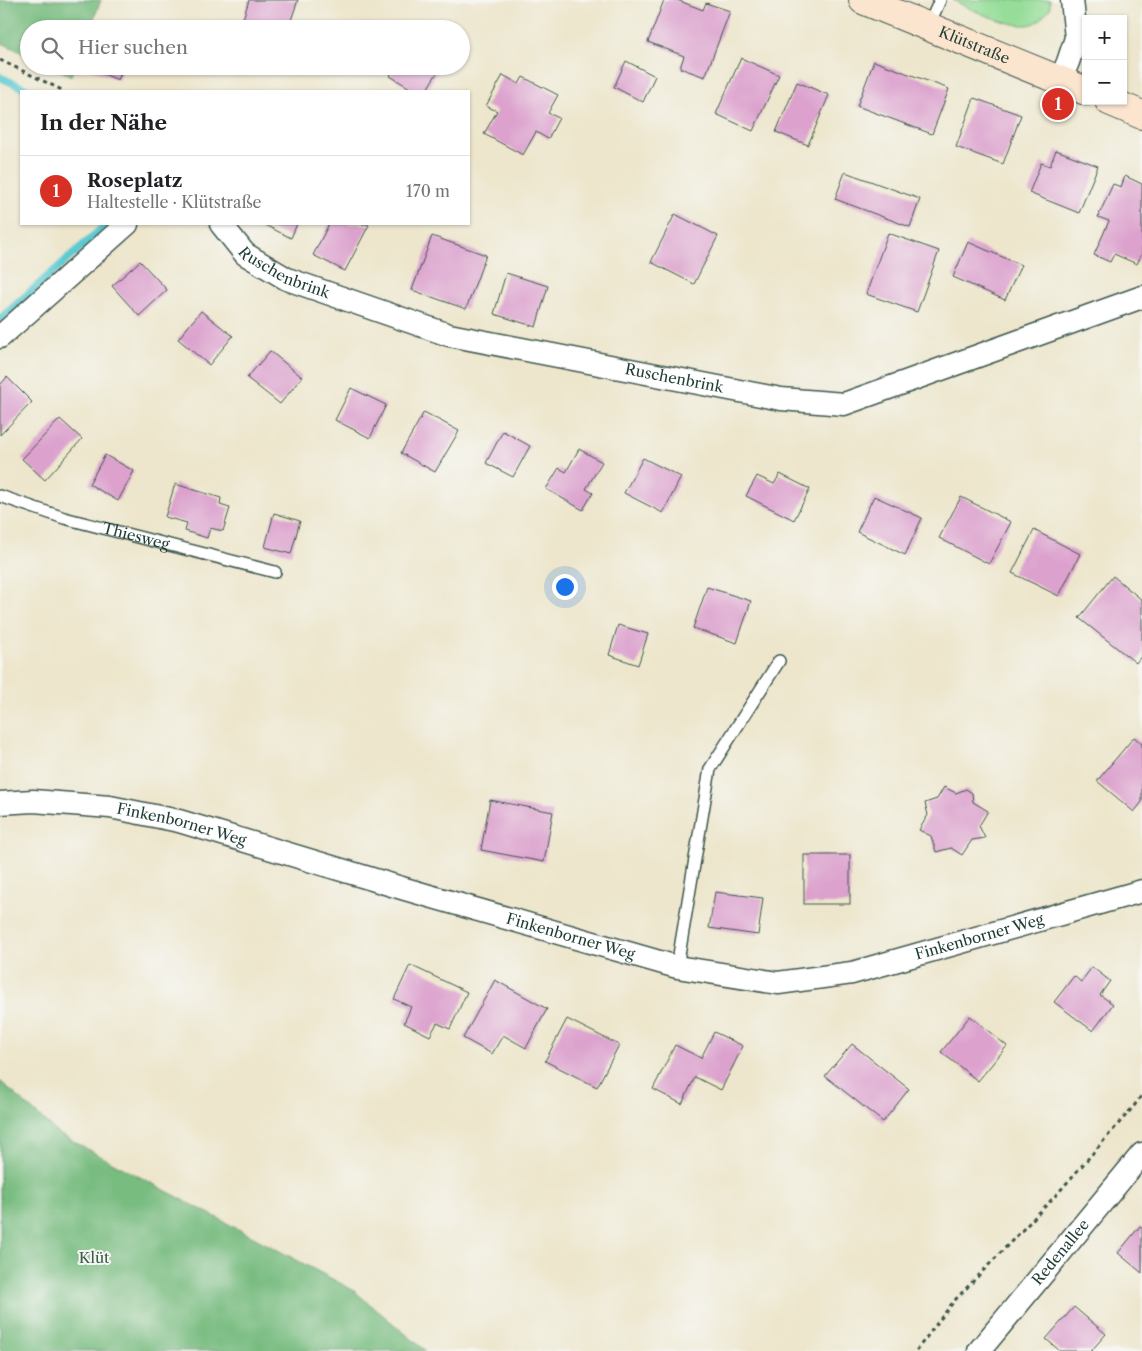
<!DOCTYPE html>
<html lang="de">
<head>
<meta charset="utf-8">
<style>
  :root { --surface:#fff; --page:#f2f2f2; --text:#202124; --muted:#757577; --line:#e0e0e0; --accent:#d93025 }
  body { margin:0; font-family:"Libre Caslon Text",serif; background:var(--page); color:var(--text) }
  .controls { position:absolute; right:15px; top:15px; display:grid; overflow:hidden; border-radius:0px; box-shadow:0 1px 4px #0004 }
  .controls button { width:45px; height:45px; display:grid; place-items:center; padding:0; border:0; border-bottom:1px solid var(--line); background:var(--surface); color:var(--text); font:25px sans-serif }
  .you { position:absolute; left:564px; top:586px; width:18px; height:18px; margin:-12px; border:4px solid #fff; border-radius:50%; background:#1a73e8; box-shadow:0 0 0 8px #1a73e833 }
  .badge { display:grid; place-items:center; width:32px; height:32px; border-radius:50%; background:var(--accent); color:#fff; font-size:16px; font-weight:700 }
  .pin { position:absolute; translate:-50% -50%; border:2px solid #fff; box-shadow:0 1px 5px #0006 }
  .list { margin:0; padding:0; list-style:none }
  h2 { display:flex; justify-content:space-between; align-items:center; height:65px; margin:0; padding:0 20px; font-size:21px }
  h2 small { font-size:16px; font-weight:400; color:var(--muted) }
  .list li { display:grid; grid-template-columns:32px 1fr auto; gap:15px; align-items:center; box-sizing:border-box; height:70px; padding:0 20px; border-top:1px solid var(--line) }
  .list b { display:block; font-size:19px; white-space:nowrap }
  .list p { margin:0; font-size:16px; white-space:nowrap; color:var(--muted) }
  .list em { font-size:16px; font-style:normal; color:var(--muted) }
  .icon { flex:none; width:28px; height:28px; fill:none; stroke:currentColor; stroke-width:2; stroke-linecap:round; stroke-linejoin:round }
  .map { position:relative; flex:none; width:1142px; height:1351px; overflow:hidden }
  .search { position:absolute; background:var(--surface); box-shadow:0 1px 4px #0004; left:20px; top:20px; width:450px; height:55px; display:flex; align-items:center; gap:12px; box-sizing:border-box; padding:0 18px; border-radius:28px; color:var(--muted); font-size:19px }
  .panel { position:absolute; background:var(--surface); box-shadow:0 1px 4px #0004; left:20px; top:90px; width:450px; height:135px; border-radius:0px }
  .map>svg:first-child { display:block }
</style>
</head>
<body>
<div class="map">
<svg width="1142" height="1351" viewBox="0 0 1142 1351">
  <rect width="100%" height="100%" fill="#f6f6f2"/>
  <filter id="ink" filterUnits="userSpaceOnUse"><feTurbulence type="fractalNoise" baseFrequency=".02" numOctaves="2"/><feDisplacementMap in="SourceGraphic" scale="10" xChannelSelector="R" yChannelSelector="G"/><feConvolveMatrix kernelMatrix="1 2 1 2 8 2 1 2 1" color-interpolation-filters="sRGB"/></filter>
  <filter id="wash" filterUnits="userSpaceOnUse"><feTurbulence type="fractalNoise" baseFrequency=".0096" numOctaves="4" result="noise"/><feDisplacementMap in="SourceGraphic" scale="20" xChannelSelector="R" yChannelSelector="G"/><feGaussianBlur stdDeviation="1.12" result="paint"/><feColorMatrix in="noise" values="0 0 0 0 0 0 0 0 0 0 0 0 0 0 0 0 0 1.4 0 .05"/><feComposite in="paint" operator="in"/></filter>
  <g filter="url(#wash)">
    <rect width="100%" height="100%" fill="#ede6cc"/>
    <path fill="#95dd98" stroke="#5a8d66" d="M953,0H1050V9C1046,13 1040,21 1035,23C1018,32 969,9 953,0Z"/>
    <g fill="#78bc80" stroke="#4c7c5a">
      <polygon points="0,0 101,0 90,29 29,29 29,56 0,42"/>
      <polygon points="51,66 74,66 71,76"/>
      <polygon points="0,1081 59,1134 353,1290 426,1351 0,1351"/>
    </g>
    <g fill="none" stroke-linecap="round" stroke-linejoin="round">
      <g stroke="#5dcad2" stroke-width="8">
        <polyline points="0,77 30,91"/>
        <polyline points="0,319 107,224"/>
      </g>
    </g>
    <g id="blocks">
      <g fill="#dca1cd">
        <polygon points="249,0 298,0 288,29 261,29 242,22"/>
        <polygon points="664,0 677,0 703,10 706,3 730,11 705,77 680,68 684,56 648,42"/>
        <polygon points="741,58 779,75 753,131 716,114"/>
        <polygon points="626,61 655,76 643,102 614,87"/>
        <polygon points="874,61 949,89 932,134 857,106"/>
        <polygon points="84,66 124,66 118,80"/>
        <polygon points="396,66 441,66 426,91 415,91 390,76"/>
        <polygon points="503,75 519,84 523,77 558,95 548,113 559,118 548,139 536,132 523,155 484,134 497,111 486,106"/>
        <polygon points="797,82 829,95 808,145 776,132"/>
        <polygon points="974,98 1021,115 1003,164 956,147"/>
        <polygon points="1056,150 1098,166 1079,213 1029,193 1041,163 1050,166"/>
        <polygon points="845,172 920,199 910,227 835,199"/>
        <polygon points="1125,176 1142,184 1142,253 1137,264 1114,254 1110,262 1094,255 1109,221 1098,217 1113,184 1121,187"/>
        <polygon points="675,214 718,236 694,284 651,262"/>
        <polygon points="263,224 297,224 291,238"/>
        <polygon points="329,224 366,224 369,225 345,271 313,255"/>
        <polygon points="888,233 939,251 917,312 866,294"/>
        <polygon points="432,236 486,255 466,309 412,290"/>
        <polygon points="968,242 1021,265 1005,300 953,277"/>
        <polygon points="140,261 167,290 139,316 112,286"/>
        <polygon points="506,273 548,286 536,327 494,314"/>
        <polygon points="201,311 233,336 209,365 178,339"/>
        <polygon points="270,351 302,377 280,404 247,378"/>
        <polygon points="7,377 32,402 0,435 0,385"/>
        <polygon points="351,388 386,405 370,438 335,420"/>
        <polygon points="424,412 459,431 435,472 401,453"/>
        <polygon points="60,419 82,439 45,480 22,459"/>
        <polygon points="503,431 530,446 513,477 486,463"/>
        <polygon points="579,449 602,462 586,489 593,493 583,510 546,489 559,468 566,472"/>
        <polygon points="105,455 134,471 118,501 89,484"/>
        <polygon points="643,458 681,477 663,513 624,493"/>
        <polygon points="780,474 810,489 794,520 746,496 757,476 774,484"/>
        <polygon points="175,484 221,498 220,505 230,508 223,531 210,528 207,538 185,531 187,523 165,517"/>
        <polygon points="874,496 922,518 905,555 857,532"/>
        <polygon points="961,497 1011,522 989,564 939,538"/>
        <polygon points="274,513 300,521 291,554 265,547"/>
        <polygon points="1034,530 1080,554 1059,596 1012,573"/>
        <polygon points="1113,576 1142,600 1142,655 1136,663 1079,618"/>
        <polygon points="707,587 751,601 737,643 693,628"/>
        <polygon points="618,625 648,634 638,665 609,655"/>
        <polygon points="1134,737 1142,744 1142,802 1134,812 1097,781"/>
        <polygon points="944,787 956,793 966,789 972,793 973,802 988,811 979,826 985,838 972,840 962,855 951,848 936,852 931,836 919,830 928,815 925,803 937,799"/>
        <polygon points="490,800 553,812 544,862 481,850"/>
        <rect x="804" y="855" width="46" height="49"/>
        <polygon points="715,892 763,898 758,935 709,928"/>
        <polygon points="410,965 467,992 450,1029 437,1023 430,1036 404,1023 411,1007 394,999"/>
        <polygon points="1092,967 1110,981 1100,995 1113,1004 1093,1031 1054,1002 1074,976 1081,982"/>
        <polygon points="495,980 547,1009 526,1048 503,1035 492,1054 463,1038"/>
        <polygon points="970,1016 1007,1046 978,1081 941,1052"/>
        <polygon points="567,1019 619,1045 597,1087 545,1061"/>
        <polygon points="714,1032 743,1046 721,1090 695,1077 682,1104 653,1089 675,1045 701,1058"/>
        <polygon points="852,1044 909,1089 883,1122 825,1076"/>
        <polygon points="1140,1226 1142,1227 1142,1273 1118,1253"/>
        <polygon points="1074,1307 1106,1334 1091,1351 1060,1351 1046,1339"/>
      </g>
    </g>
  </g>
  <g filter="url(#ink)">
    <use href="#blocks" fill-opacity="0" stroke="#3e564b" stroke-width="1"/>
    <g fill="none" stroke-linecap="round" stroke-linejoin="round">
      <g stroke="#3e564b" stroke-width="14">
        <g id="lane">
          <polyline points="928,27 940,0"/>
          <path id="s1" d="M0,496L64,518L275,572"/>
          <polyline points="677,967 710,769 779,661"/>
        </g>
      </g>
      <g stroke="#3e564b" stroke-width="25">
        <g id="street">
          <polyline points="1060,81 1068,62 1076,38 1072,0"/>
          <path id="s2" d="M221,224L245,254L287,279L449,335L781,399L844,404L1142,297"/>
          <polyline points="0,337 127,224"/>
          <path id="s3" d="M0,803L33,801L110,807L179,821L405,889L677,967L778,983L852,973L1142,891"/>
          <path id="s4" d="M979,1351L1142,1154"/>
        </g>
      </g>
      <g stroke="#3e564b" stroke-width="30">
        <g id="secondary">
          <path id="s5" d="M863,0L1086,91"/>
          <polyline points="1109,101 1142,115"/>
        </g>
      </g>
      <g stroke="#3e564b" stroke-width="3" stroke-dasharray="4 4" stroke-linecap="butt">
        <polyline points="0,60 64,91"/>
        <polyline points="916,1351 954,1301 1058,1193 1134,1106 1142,1095"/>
      </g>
      <use href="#lane" stroke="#fff" stroke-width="11"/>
      <use href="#street" stroke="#fff" stroke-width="22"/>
      <use href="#secondary" stroke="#fbe5cf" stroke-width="28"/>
    </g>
  </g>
  <g text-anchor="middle" stroke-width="4" stroke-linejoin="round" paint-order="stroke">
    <g font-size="15" fill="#1f3d34" stroke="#f6f6f2">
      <text dy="5" stroke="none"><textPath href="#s5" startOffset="120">Klütstraße</textPath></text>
      <text dy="5" stroke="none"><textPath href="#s2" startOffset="82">Ruschenbrink</textPath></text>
      <text dy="5" stroke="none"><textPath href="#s2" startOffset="488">Ruschenbrink</textPath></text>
      <text dy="5" stroke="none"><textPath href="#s1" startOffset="142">Thiesweg</textPath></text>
      <text dy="5" stroke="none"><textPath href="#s3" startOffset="184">Finkenborner Weg</textPath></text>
      <text dy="5" stroke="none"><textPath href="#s3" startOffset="589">Finkenborner Weg</textPath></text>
      <text dy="5" stroke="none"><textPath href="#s3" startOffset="1009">Finkenborner Weg</textPath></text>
      <text dy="5" stroke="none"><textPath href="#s4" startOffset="128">Redenallee</textPath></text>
    </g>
    <g font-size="15" fill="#375d48" stroke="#f6f6f2">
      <text x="94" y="1263">Klüt</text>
    </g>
  </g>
</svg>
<div class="controls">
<button>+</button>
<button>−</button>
</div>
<div class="you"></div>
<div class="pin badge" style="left:1058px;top:104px">1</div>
<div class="search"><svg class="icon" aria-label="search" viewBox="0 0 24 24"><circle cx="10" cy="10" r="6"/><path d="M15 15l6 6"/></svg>Hier suchen</div>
<section class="panel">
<h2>In der Nähe<small></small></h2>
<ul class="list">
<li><span class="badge">1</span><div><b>Roseplatz</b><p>Haltestelle · Klütstraße</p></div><em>170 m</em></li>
</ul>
</section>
</div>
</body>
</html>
